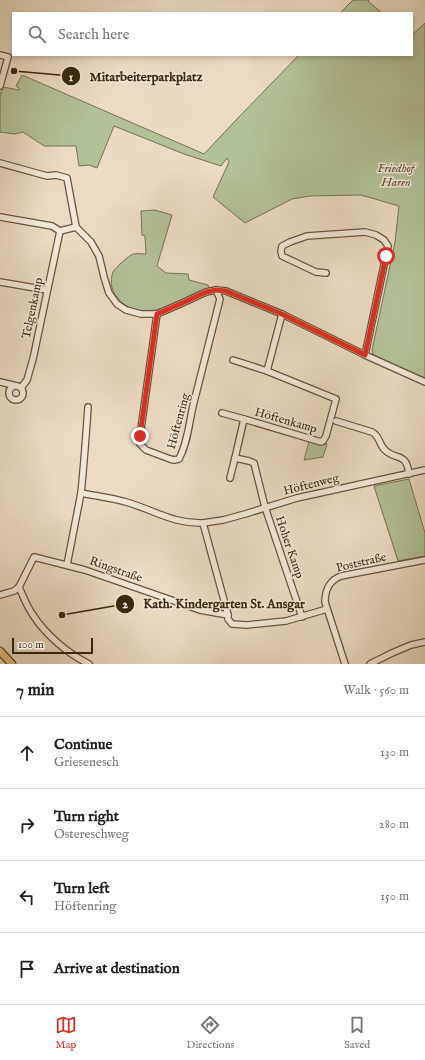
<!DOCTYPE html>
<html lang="en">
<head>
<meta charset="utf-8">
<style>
  :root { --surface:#fff; --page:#f6f6f6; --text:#202124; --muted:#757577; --line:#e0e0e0; --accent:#d93025 }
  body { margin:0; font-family:"IM FELL English",serif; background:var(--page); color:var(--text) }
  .scale { position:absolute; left:12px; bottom:10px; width:81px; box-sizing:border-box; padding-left:4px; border:2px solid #3a280d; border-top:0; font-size:11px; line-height:14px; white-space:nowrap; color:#3a280d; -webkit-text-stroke:3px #f2e8d7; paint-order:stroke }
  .stop { position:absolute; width:12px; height:12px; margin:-9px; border:3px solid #d93025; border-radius:50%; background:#fff }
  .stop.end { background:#d93025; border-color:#fff; box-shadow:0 1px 4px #0008 }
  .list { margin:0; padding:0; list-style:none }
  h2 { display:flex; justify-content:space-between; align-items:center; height:52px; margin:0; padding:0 16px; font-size:17px }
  h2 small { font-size:13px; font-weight:400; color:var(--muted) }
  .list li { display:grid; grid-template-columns:26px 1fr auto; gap:12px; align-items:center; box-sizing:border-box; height:72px; padding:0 16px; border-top:1px solid var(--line) }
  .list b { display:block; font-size:15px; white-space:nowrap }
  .list p { margin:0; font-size:13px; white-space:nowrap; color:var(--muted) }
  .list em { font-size:13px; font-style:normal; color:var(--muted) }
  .icon { flex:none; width:22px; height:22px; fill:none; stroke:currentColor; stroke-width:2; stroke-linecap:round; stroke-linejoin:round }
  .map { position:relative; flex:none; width:425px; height:664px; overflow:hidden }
  .search { position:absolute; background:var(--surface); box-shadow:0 2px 6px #0003; left:12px; right:12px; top:12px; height:44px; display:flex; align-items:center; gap:10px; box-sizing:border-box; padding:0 14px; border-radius:0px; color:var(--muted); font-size:15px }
  .sheet { height:340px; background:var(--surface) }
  nav { display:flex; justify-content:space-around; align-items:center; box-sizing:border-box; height:56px; border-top:1px solid var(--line); background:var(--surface); font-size:11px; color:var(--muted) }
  nav a { display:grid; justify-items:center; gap:2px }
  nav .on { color:var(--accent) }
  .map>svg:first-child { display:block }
</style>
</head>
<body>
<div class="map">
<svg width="425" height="664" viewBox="0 0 425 664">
  <rect width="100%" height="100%" fill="#ebdbc2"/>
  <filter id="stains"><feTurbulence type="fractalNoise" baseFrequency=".005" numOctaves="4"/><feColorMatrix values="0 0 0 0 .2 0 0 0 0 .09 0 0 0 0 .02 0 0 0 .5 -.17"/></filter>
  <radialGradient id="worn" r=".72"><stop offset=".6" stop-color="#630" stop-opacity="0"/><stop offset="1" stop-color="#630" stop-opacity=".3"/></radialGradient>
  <g fill="#b3c197" stroke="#767452">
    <polygon points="353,0 369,0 368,1 382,13 340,13"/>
    <polygon points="425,23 425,378 373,355 372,350 395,242 399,206 361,195 310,196 292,199 245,223 213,197 229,162 227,158 221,166 184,154 114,126 97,168 89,165 79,166 76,146 44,146 23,132 14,134 0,132 0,95 3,87 19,90 19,88 16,86 22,75 204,154 237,119 299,55 412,55 412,35"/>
    <path d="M155,210L172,215L157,266L166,273L188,274L189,280L208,285L209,288C190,297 169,310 147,311C126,312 105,293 113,272C114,269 119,266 121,263C125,260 129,255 134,254C137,253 142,254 146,254L145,236L142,235L141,211Z"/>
    <polygon points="309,441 327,444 323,457 304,460"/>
    <polygon points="409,479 425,533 425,556 398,561 374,486"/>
  </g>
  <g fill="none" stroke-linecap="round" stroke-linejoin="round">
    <g stroke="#66553a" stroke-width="8">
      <g id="minor">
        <polyline points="0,55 8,57 0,86"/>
        <polyline points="0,163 47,176 56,175 67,178 76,227 91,242 99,256 104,277 109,293 117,304 126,310 141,314 157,314 178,305 206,292 216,290 226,291 282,314 365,355 425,382"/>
        <polyline points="0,217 52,226 60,231 76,227"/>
        <polyline points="326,273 316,272 282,256 281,251 282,246 290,242 307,236 365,232 376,235 384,240 388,246 365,355"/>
        <polyline points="0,282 47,290"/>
        <path d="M157,314L140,436V444L146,450L170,459L174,460L179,459C188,442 189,423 193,406C202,370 211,334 220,299L216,290"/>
        <polyline points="282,314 267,371 336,399 326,436 323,441 321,442 244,419 235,458 249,461 254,463 265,507 302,617"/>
        <polyline points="233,360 267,371"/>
        <polyline points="0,382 17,386"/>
        <circle cx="16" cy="393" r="7"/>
        <polyline points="21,388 27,380 33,359 60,231"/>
        <polyline points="222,413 244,419"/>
        <path d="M336,421L372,432C380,436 379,445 385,450C396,461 406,451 409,474"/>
        <polyline points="230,478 235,458"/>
        <path d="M81,493C84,464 86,436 88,407"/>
        <polyline points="203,523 223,520 245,514 297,498 425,470"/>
        <path d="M67,565L81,493C96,496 112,498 126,502C154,510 173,524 203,523L228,615"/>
        <path d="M19,587C23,596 27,607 33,615C45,634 68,654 89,664"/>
        <polyline points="0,595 14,591 19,587 34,557 85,570 200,610 228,615 228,619 232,624 247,625 286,621 327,609"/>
        <path d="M345,664L325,602C325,590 330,580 341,576L425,560"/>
        <polyline points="370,664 392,653 411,645 425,642"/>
      </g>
    </g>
    <g stroke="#3a280d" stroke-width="9">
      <polyline id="major" points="0,651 12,664"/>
    </g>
    <use href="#minor" stroke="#f2e8d7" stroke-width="5.5"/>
    <use href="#major" stroke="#e6be81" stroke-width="7"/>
  </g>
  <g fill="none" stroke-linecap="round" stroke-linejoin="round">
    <polyline stroke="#d93025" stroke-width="5" points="140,436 157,314 178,305 206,292 216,290 226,291 282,314 365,355 386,256"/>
  </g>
  <g text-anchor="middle" stroke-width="3" stroke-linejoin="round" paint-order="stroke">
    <g font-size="12" font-style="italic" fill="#584e30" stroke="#f2e8d7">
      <text x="396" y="172">Friedhof<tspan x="396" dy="14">Haren</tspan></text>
    </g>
    <g font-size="12" fill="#3a280d" stroke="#f2e8d7">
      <text transform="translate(32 308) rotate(-78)" y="4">Telgenkamp</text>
      <text transform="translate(286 420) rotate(16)" y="4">Höftenkamp</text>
      <text transform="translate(178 421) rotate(-75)" y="4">Höftenring</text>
      <text transform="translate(311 484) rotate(-14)" y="4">Höftenweg</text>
      <text transform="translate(290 547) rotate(71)" y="4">Hoher Kamp</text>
      <text transform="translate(361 562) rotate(-13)" y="4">Poststraße</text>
      <text transform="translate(116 569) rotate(19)" y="4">Ringstraße</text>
    </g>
  </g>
  <path fill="none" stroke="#3a280d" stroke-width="1.5" d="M14 71L71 76M62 615L125 604"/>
  <g fill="#3a280d" stroke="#f2e8d7" stroke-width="1.5">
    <circle cx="14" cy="71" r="4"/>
    <circle cx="62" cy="615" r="4"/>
    <circle cx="71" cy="76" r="10"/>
    <circle cx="125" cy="604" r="10"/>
  </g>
  <g font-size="12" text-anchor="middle" font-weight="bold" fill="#fff">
    <text x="71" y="81">1</text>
    <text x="125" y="608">2</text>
  </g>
  <g font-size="13" text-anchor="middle" font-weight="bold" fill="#3a280d" stroke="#f2e8d7" stroke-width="3" stroke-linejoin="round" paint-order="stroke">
    <text x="146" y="81">Mitarbeiterparkplatz</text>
    <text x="224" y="608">Kath. Kindergarten St. Ansgar</text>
  </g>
  <rect width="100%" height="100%" filter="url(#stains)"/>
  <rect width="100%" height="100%" fill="url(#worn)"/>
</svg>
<div class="scale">100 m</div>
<div class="stop" style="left:386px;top:256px"></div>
<div class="stop end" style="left:140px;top:436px"></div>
<div class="search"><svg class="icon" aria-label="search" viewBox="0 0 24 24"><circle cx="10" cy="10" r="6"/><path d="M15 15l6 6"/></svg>Search here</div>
</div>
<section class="sheet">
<h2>7 min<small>Walk · 560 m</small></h2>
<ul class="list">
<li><svg class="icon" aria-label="ahead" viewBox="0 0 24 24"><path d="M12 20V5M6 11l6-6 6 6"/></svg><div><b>Continue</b><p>Griesenesch</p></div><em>130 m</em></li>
<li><svg class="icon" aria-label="right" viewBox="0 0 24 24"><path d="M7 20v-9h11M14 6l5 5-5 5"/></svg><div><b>Turn right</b><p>Ostereschweg</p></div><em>280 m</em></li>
<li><svg class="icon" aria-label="left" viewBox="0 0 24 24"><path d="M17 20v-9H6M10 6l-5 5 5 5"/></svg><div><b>Turn left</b><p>Höftenring</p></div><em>150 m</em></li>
<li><svg class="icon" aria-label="arrive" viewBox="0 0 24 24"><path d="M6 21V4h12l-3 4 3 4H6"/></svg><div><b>Arrive at destination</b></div></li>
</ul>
</section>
<nav>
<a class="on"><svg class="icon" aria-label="map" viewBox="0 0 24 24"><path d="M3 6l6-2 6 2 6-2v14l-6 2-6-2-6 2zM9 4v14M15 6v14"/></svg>Map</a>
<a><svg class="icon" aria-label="directions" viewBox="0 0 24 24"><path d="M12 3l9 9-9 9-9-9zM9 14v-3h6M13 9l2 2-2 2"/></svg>Directions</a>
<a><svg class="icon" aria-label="saved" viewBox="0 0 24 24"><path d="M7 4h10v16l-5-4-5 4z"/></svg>Saved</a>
</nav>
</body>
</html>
